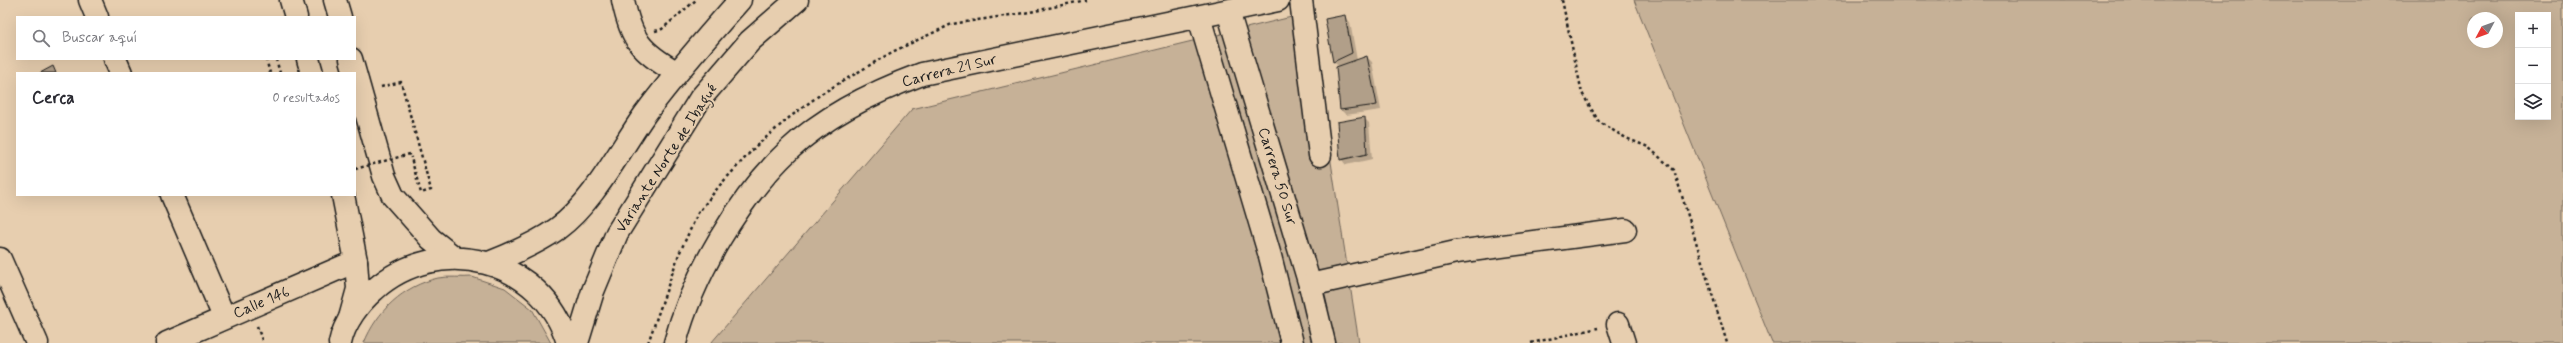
<!DOCTYPE html>
<html lang="es">
<head>
<meta charset="utf-8">
<style>
  :root { --surface:#fff; --page:#f2f2f3; --text:#2b2b33; --muted:#7c7c81; --line:#e1e1e2 }
  body { margin:0; font-family:Mynerve,sans-serif; background:var(--page); color:var(--text) }
  .controls { position:absolute; right:12px; top:12px; display:grid; overflow:hidden; border-radius:0px; box-shadow:0 4px 16px #0002 }
  .controls button { width:36px; height:36px; display:grid; place-items:center; padding:0; border:0; border-bottom:1px solid var(--line); background:var(--surface); color:var(--text); font:20px sans-serif }
  .compass { position:absolute; left:2467px; top:12px; width:36px; height:36px; border-radius:50%; background:var(--surface); box-shadow:0 4px 16px #0002; rotate:229deg }
  .list { margin:0; padding:0; list-style:none }
  h2 { display:flex; justify-content:space-between; align-items:center; height:52px; margin:0; padding:0 16px; font-size:17px }
  h2 small { font-size:13px; font-weight:400; color:var(--muted) }
  .icon { flex:none; width:22px; height:22px; fill:none; stroke:currentColor; stroke-width:2; stroke-linecap:round; stroke-linejoin:round }
  .map { position:relative; flex:none; width:2563px; height:343px; overflow:hidden }
  .search { position:absolute; background:var(--surface); box-shadow:0 4px 16px #0002; left:16px; top:16px; width:340px; height:44px; display:flex; align-items:center; gap:10px; box-sizing:border-box; padding:0 14px; border-radius:0px; color:var(--muted); font-size:15px }
  .panel { position:absolute; background:var(--surface); box-shadow:0 4px 16px #0002; left:16px; top:72px; width:340px; height:124px; border-radius:0px }
  .map>svg:first-child { display:block }
</style>
</head>
<body>
<div class="map">
<svg width="2563" height="343" viewBox="0 0 2563 343">
  <rect width="100%" height="100%" fill="#e7ceaf"/>
  <filter id="ink" filterUnits="userSpaceOnUse"><feTurbulence type="fractalNoise" baseFrequency=".025" numOctaves="2"/><feDisplacementMap in="SourceGraphic" scale="8" xChannelSelector="R" yChannelSelector="G"/><feConvolveMatrix kernelMatrix="1 2 1 2 8 2 1 2 1" color-interpolation-filters="sRGB"/></filter>
  <g filter="url(#ink)">
    <g fill="#c6b197" stroke="#71665a" fill-rule="evenodd">
      <path d="M1634,0H2563V343H1772ZM2518,15H2548V117H2518ZM2473,18H2497V42H2473Z"/>
      <polygon points="1308,13 1359,343 711,343 912,109"/>
      <path d="M472,277L505,288L532,309L551,343H364C377,311 403,286 438,278C449,276 462,278 472,277Z"/>
    </g>
    <g fill="#0003">
      <polygon points="1344,16 1350,22 1357,60 1367,57 1372,62 1381,110 1346,115 1341,110 1337,67 1339,67 1334,62 1326,20"/>
      <polygon points="1364,118 1369,123 1372,159 1346,165 1341,159"/>
    </g>
    <g fill="#b19f89" stroke="#1c1c1c">
      <polygon points="1345,15 1352,53 1333,62 1325,19"/>
      <polygon points="1367,56 1377,105 1340,110 1336,67"/>
      <polygon points="53,66 56,73 40,73"/>
      <polygon points="1365,117 1367,154 1340,160 1337,122"/>
    </g>
    <g fill="none" stroke-linecap="round" stroke-linejoin="round">
      <g stroke="#1c1c1c" stroke-width="25">
        <g id="minor">
          <polyline points="90,0 97,17"/>
          <path d="M623,0C631,40 641,52 676,72"/>
          <polyline points="1301,0 1320,155"/>
          <polyline points="1228,11 1310,285 1324,343"/>
          <polyline points="1199,17 1270,256 1292,343"/>
          <polyline points="115,59 121,73"/>
          <polyline points="172,195 224,317"/>
          <polyline points="0,259 37,343"/>
          <polyline points="1310,285 1456,252 1625,230"/>
          <polyline points="1618,324 1624,343"/>
          <polyline points="167,343 356,261"/>
          <path d="M675,343C693,275 739,197 790,149C827,114 876,91 922,74L1278,0"/>
        </g>
      </g>
      <g stroke="#1c1c1c" stroke-width="25">
        <g id="major">
          <polyline points="291,0 296,17"/>
          <polyline points="335,0 340,17"/>
          <polyline points="308,59 312,73"/>
          <polyline points="351,59 384,176 393,196 431,239 455,258"/>
          <polyline points="343,195 356,261 358,289 350,318"/>
        </g>
      </g>
      <g stroke="#1c1c1c" stroke-width="25">
        <g id="highway">
          <path d="M489,263C512,254 536,244 557,229C593,203 619,151 645,114C675,74 707,37 740,0"/>
          <path d="M340,343C344,323 359,303 374,290C438,232 543,258 568,343"/>
          <polyline points="577,343 593,291 617,233 700,99 750,41 797,0"/>
        </g>
      </g>
      <g stroke="#1c1c1c" stroke-width="2.5" stroke-dasharray="3 3" stroke-linecap="butt">
        <polyline points="1562,0 1582,93 1599,122 1626,138 1648,147 1674,170 1727,343"/>
        <polyline points="655,31 662,29 696,0"/>
        <polyline points="266,59 270,73"/>
        <polyline points="276,59 280,73"/>
        <polyline points="381,87 401,82 431,190 421,193 411,158"/>
        <polyline points="257,326 263,343"/>
        <polyline points="648,343 679,254 698,213 720,185 756,146 790,117 821,94 892,52 952,24 1030,12 1086,0"/>
        <polyline points="1531,343 1598,328"/>
      </g>
      <use href="#minor" stroke="#e7ceaf" stroke-width="22"/>
      <use href="#major" stroke="#e7ceaf" stroke-width="22"/>
      <use href="#highway" stroke="#e7ceaf" stroke-width="22"/>
      <polyline stroke="#1c1c1c" stroke-width="2.5" stroke-dasharray="3 3" stroke-linecap="butt" points="355,169 410,154 411,158"/>
    </g>
  </g>
  <g text-anchor="middle" stroke-width="4" stroke-linejoin="round" paint-order="stroke">
    <g font-size="15" fill="#1c1c1c" stroke="#e7ceaf">
      <text transform="translate(949 70) rotate(-14)" y="5">Carrera 21 Sur</text>
      <text transform="translate(666 158) rotate(-57)" y="5">Variante Norte de Ibagué</text>
      <text transform="translate(1278 176) rotate(73)" y="5">Carrera 50 Sur</text>
      <text transform="translate(261 302) rotate(-23)" y="5">Calle 146</text>
    </g>
  </g>
</svg>
<div class="controls">
<button>+</button>
<button>−</button>
<button><svg class="icon" aria-label="layers" viewBox="0 0 24 24"><path d="M12 4l9 5-9 5-9-5zM3 14l9 5 9-5"/></svg></button>
</div>
<svg class="compass" viewBox="-18 -18 36 36"><path d="M0-13l5 13h-10z" fill="#e53935"/><path d="M0 13l5-13h-10z" fill="#7c7c81"/></svg>
<div class="search"><svg class="icon" aria-label="search" viewBox="0 0 24 24"><circle cx="10" cy="10" r="6"/><path d="M15 15l6 6"/></svg>Buscar aquí</div>
<section class="panel">
<h2>Cerca<small>0 resultados</small></h2>
<ul class="list">
</ul>
</section>
</div>
</body>
</html>
